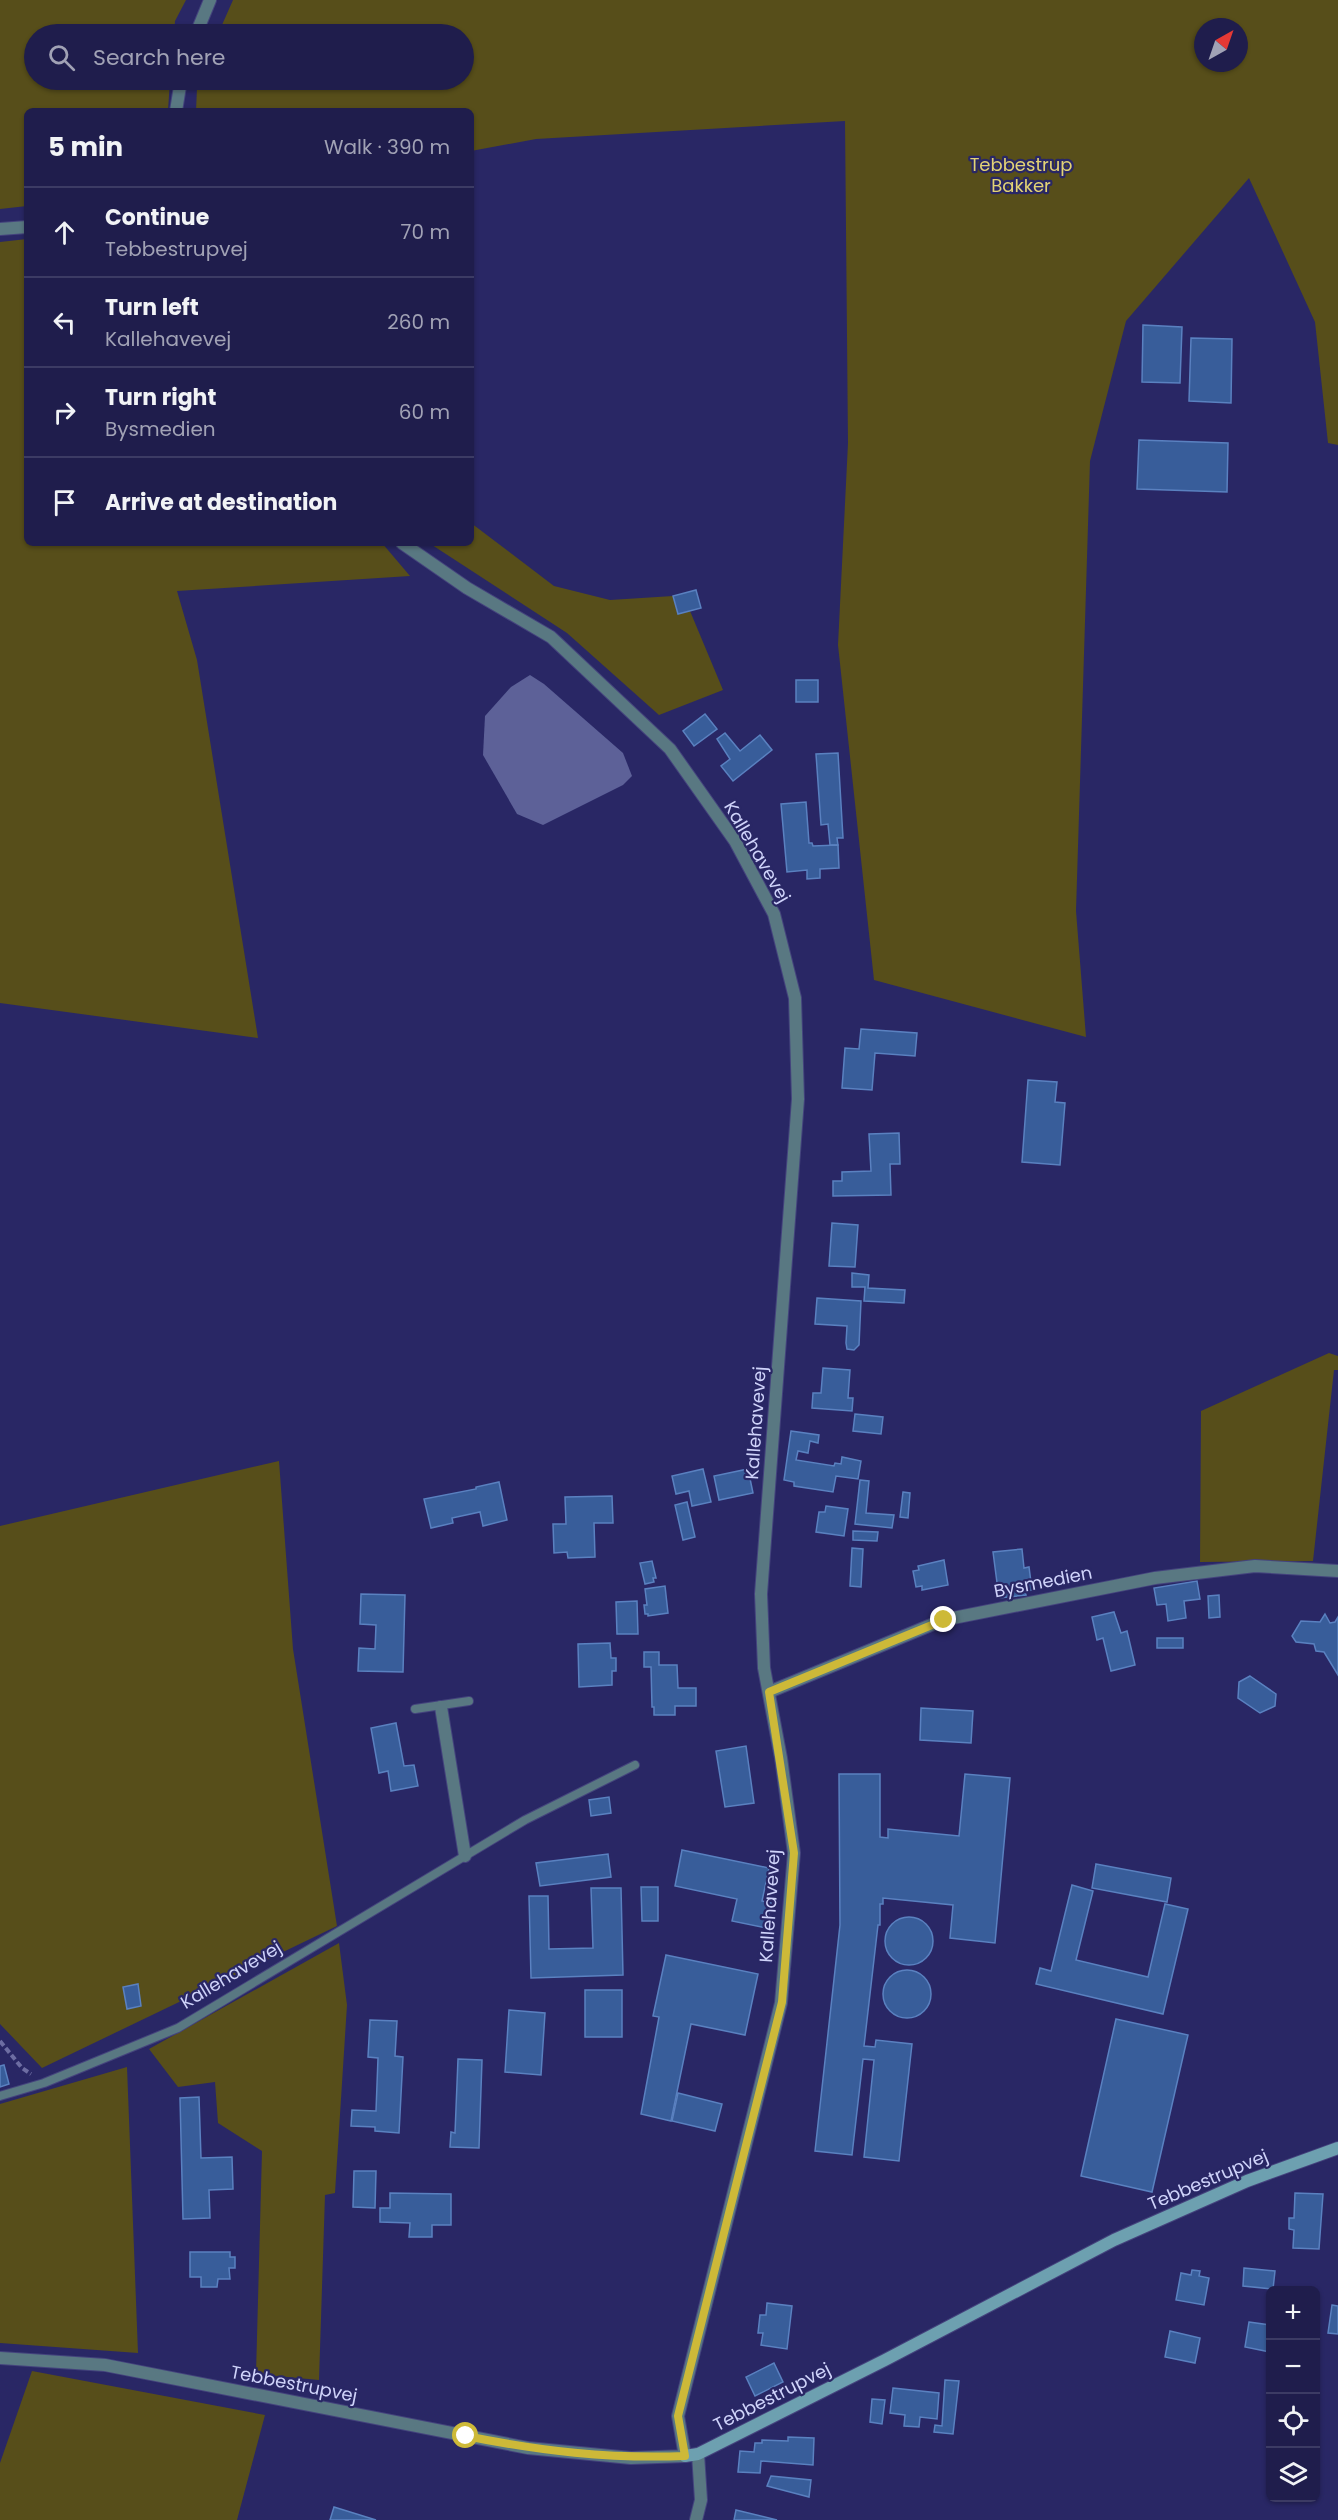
<!DOCTYPE html>
<html lang="en">
<head>
<meta charset="utf-8">
<style>
  :root { --surface:#1f1d4c; --page:#272653; --text:#f1f3f6; --muted:#a1a2b5; --line:#3c3b64 }
  body { margin:0; font-family:Poppins,sans-serif; background:var(--page); color:var(--text) }
  .controls { position:absolute; right:18px; bottom:18px; display:grid; overflow:hidden; border-radius:9px; box-shadow:0 2px 4px #0004 }
  .controls button { width:54px; height:54px; display:grid; place-items:center; padding:0; border:0; border-bottom:2px solid var(--line); background:var(--surface); color:var(--text); font:30px sans-serif }
  .compass { position:absolute; left:1194px; top:18px; width:54px; height:54px; border-radius:50%; background:var(--surface); box-shadow:0 2px 4px #0004; rotate:40deg }
  .stop { position:absolute; width:18px; height:18px; margin:-14px; border:4px solid #cdb938; border-radius:50%; background:#fff }
  .stop.end { background:#cdb938; border-color:#fff; box-shadow:0 2px 6px #0008 }
  .list { margin:0; padding:0; list-style:none }
  h2 { display:flex; justify-content:space-between; align-items:center; height:78px; margin:0; padding:0 24px; font-size:26px }
  h2 small { font-size:20px; font-weight:400; color:var(--muted) }
  .list li { display:grid; grid-template-columns:39px 1fr auto; gap:18px; align-items:center; box-sizing:border-box; height:90px; padding:0 24px; border-top:2px solid var(--line) }
  .list b { display:block; font-size:22px; white-space:nowrap }
  .list p { margin:0; font-size:20px; white-space:nowrap; color:var(--muted) }
  .list em { font-size:20px; font-style:normal; color:var(--muted) }
  .icon { flex:none; width:33px; height:33px; fill:none; stroke:currentColor; stroke-width:2; stroke-linecap:round; stroke-linejoin:round }
  .map { position:relative; flex:none; width:1338px; height:2520px; overflow:hidden }
  .search { position:absolute; background:var(--surface); box-shadow:0 2px 4px #0004; left:24px; top:24px; width:450px; height:66px; display:flex; align-items:center; gap:15px; box-sizing:border-box; padding:0 21px; border-radius:33px; color:var(--muted); font-size:22px }
  .panel { position:absolute; background:var(--surface); box-shadow:0 2px 4px #0004; left:24px; top:108px; width:450px; height:438px; border-radius:9px }
  .map>svg:first-child { display:block }
</style>
</head>
<body>
<div class="map">
<svg width="1338" height="2520" viewBox="0 0 1338 2520">
  <rect width="100%" height="100%" fill="#292765"/>
  <g fill="#574e1a" fill-rule="evenodd">
    <polygon points="0,0 186,0 175,21 174,34 34,34 34,80 170,80 168,111 27,111 27,206 0,209"/>
    <path d="M233,0H1338V445L1328,443L1315,322L1249,178L1126,321L1090,461L1076,911L1086,1037L874,980L838,645L848,443L845,121L536,139L471,151V111H196L197,88L200,80H464V34H218ZM1203,27H1239V63H1203Z"/>
    <polygon points="27,239 27,543 382,543 410,576 177,591 197,660 258,1038 0,1003 0,242"/>
    <polygon points="471,523 554,586 610,600 673,596 678,614 690,611 723,690 659,715 567,633 429,543 471,543"/>
    <polygon points="1329,1353 1338,1356 1338,1370 1334,1370 1313,1561 1200,1562 1201,1411"/>
    <polygon points="279,1461 293,1649 337,1926 42,2068 0,2024 0,1526"/>
    <polygon points="339,1943 347,2005 335,2193 325,2195 319,2380 256,2374 262,2151 218,2123 215,2082 178,2087 149,2049"/>
    <polygon points="127,2067 138,2353 0,2343 0,2104"/>
    <polygon points="32,2371 265,2415 237,2520 0,2520 0,2463"/>
  </g>
  <polygon fill="#5d6198" points="530,675 544,684 623,753 632,776 623,785 543,825 517,814 483,755 485,716 511,687"/>
  <g fill="#385d9a" stroke="#5a81c0" stroke-width="1.5">
    <polygon points="1143,325 1182,327 1180,383 1142,382"/>
    <polygon points="1191,338 1232,339 1231,403 1189,401"/>
    <polygon points="1139,440 1228,443 1227,492 1137,489"/>
    <polygon points="696,590 701,608 678,614 673,596"/>
    <rect x="796" y="680" width="22" height="22"/>
    <polygon points="705,714 717,729 694,746 683,731"/>
    <polygon points="725,733 740,751 760,735 772,750 733,781 721,766 730,759 717,739"/>
    <polygon points="838,753 843,838 837,838 838,845 830,845 828,824 821,825 816,754"/>
    <polygon points="806,802 809,843 812,843 813,846 838,845 839,868 820,869 820,878 807,879 807,870 787,872 781,804"/>
    <polygon points="861,1029 917,1033 915,1056 875,1053 872,1090 842,1088 845,1048 859,1049"/>
    <polygon points="1028,1080 1057,1082 1055,1102 1065,1103 1060,1165 1022,1162"/>
    <polygon points="899,1133 900,1164 890,1164 891,1195 833,1196 833,1181 842,1181 842,1172 871,1171 869,1134"/>
    <polygon points="832,1223 858,1225 855,1267 829,1266"/>
    <polygon points="852,1273 869,1275 868,1288 905,1290 904,1303 864,1301 865,1287 852,1287"/>
    <polygon points="817,1298 861,1301 859,1345 854,1350 847,1349 846,1343 847,1326 815,1324"/>
    <polygon points="823,1368 850,1370 848,1398 853,1398 852,1411 812,1408 813,1393 821,1393"/>
    <polygon points="855,1414 883,1417 881,1434 853,1431"/>
    <polygon points="791,1431 819,1435 818,1443 810,1441 808,1453 798,1451 796,1460 834,1466 835,1463 841,1464 842,1457 861,1461 858,1479 836,1476 833,1492 794,1486 794,1482 784,1480"/>
    <polygon points="703,1469 711,1502 692,1506 689,1491 676,1494 672,1476"/>
    <polygon points="748,1469 753,1493 719,1500 714,1476"/>
    <polygon points="860,1480 869,1481 866,1513 894,1515 892,1528 855,1524"/>
    <polygon points="499,1482 507,1520 483,1526 480,1512 452,1518 453,1523 431,1528 424,1499 476,1489 476,1487"/>
    <polygon points="903,1492 910,1493 908,1518 900,1517"/>
    <polygon points="612,1496 613,1523 594,1523 595,1557 568,1558 567,1552 554,1553 553,1524 566,1524 565,1497"/>
    <polygon points="687,1502 695,1537 683,1540 675,1505"/>
    <polygon points="826,1506 848,1509 844,1536 816,1532 819,1512 825,1512"/>
    <polygon points="853,1531 878,1532 877,1541 853,1540"/>
    <polygon points="852,1548 863,1549 861,1587 850,1586"/>
    <polygon points="1022,1549 1024,1568 1029,1567 1032,1590 1025,1591 1026,1595 999,1598 993,1552"/>
    <polygon points="944,1560 948,1585 922,1590 922,1586 916,1587 913,1571 919,1570 918,1566"/>
    <polygon points="652,1561 656,1578 653,1578 654,1582 645,1584 640,1563"/>
    <polygon points="1197,1581 1200,1599 1184,1601 1186,1618 1168,1621 1166,1604 1157,1605 1154,1588"/>
    <polygon points="665,1586 668,1613 648,1616 648,1614 645,1614 644,1605 647,1605 645,1589"/>
    <polygon points="361,1594 405,1595 403,1672 358,1671 359,1648 375,1649 376,1625 360,1624"/>
    <polygon points="1219,1595 1220,1617 1209,1618 1208,1596"/>
    <polygon points="637,1601 638,1634 617,1634 616,1602"/>
    <polygon points="1114,1612 1121,1633 1127,1631 1135,1665 1111,1671 1103,1638 1097,1640 1092,1617"/>
    <polygon points="1325,1614 1330,1623 1335,1622 1338,1617 1338,1675 1324,1652 1316,1651 1314,1644 1296,1642 1292,1636 1301,1621 1320,1622"/>
    <rect x="1157" y="1638" width="26" height="10"/>
    <polygon points="610,1643 611,1658 616,1658 616,1671 612,1671 612,1685 579,1687 578,1644"/>
    <polygon points="644,1652 659,1652 659,1665 677,1665 678,1688 696,1688 696,1706 675,1706 675,1715 654,1715 654,1707 652,1707 651,1667 644,1667"/>
    <polygon points="1250,1676 1276,1694 1275,1706 1260,1713 1238,1698 1239,1682"/>
    <polygon points="921,1708 973,1711 971,1743 920,1740"/>
    <polygon points="396,1723 404,1766 414,1765 418,1786 391,1791 388,1771 379,1773 371,1728"/>
    <polygon points="746,1746 754,1803 725,1807 716,1751"/>
    <polygon points="839,1774 880,1774 880,1837 888,1838 888,1829 959,1836 965,1774 1010,1778 995,1943 950,1938 953,1905 883,1898 883,1904 880,1904 880,1925 878,1925 864,2046 875,2047 876,2040 912,2044 899,2161 864,2157 874,2060 863,2059 852,2155 815,2151 840,1925"/>
    <polygon points="609,1797 611,1813 591,1816 589,1800"/>
    <polygon points="682,1850 769,1868 762,1901 771,1903 766,1928 732,1921 737,1899 675,1886"/>
    <polygon points="608,1854 611,1877 540,1886 536,1863"/>
    <polygon points="1096,1864 1171,1878 1167,1902 1092,1888"/>
    <polygon points="1072,1885 1093,1891 1076,1960 1148,1977 1165,1904 1188,1909 1163,2014 1036,1984 1040,1968 1051,1971"/>
    <polygon points="641,1887 658,1887 658,1921 642,1921"/>
    <polygon points="591,1888 621,1888 623,1975 531,1978 529,1896 548,1896 549,1949 593,1948"/>
    <circle cx="909" cy="1941" r="24"/>
    <polygon points="666,1955 758,1974 745,2035 691,2024 671,2121 641,2114 659,2017 653,2016"/>
    <circle cx="907" cy="1994" r="24"/>
    <polygon points="138,1984 141,2006 127,2009 123,1987"/>
    <rect x="585" y="1990" width="37" height="47"/>
    <polygon points="509,2010 545,2013 541,2075 505,2072"/>
    <polygon points="1116,2019 1188,2035 1152,2192 1081,2176"/>
    <polygon points="370,2020 397,2021 395,2056 403,2057 399,2133 375,2131 375,2127 351,2126 352,2110 376,2111 378,2058 368,2057"/>
    <polygon points="458,2059 482,2060 479,2148 450,2147 451,2132 455,2133"/>
    <polygon points="4,2065 9,2084 0,2087 0,2066"/>
    <polygon points="678,2093 722,2104 715,2131 672,2121"/>
    <polygon points="199,2097 201,2158 232,2157 233,2189 209,2190 210,2218 183,2219 180,2098"/>
    <polygon points="354,2171 376,2171 375,2208 353,2207"/>
    <polygon points="390,2193 451,2194 451,2225 432,2225 432,2237 409,2237 410,2223 380,2222 380,2208 390,2208"/>
    <polygon points="1295,2193 1323,2194 1319,2249 1293,2248 1294,2230 1289,2229 1289,2218 1294,2218"/>
    <polygon points="190,2252 230,2252 230,2257 235,2257 235,2268 229,2268 230,2279 218,2279 217,2287 201,2287 201,2277 190,2277"/>
    <polygon points="1244,2268 1275,2271 1273,2289 1243,2286"/>
    <polygon points="1192,2270 1200,2271 1199,2276 1209,2278 1204,2305 1176,2300 1181,2273 1191,2275"/>
    <polygon points="767,2303 792,2306 787,2349 761,2345 763,2333 758,2333 760,2315 766,2315"/>
    <polygon points="1332,2305 1338,2306 1338,2334 1328,2333"/>
    <polygon points="1249,2322 1270,2325 1270,2352 1245,2347"/>
    <polygon points="1170,2331 1200,2338 1195,2363 1165,2357"/>
    <polygon points="774,2363 783,2382 755,2396 746,2377"/>
    <polygon points="945,2380 959,2381 953,2434 934,2432 935,2425 942,2426"/>
    <polygon points="893,2388 939,2393 937,2419 920,2417 919,2427 904,2426 905,2415 890,2413"/>
    <polygon points="872,2399 885,2400 882,2424 870,2422"/>
    <polygon points="788,2437 814,2438 813,2465 761,2461 760,2473 738,2472 740,2451 754,2452 755,2443 762,2443 762,2440 788,2441"/>
    <polygon points="771,2476 811,2480 809,2497 767,2486"/>
    <polygon points="334,2507 376,2520 330,2520"/>
    <polygon points="736,2510 777,2520 734,2520"/>
  </g>
  <g fill="none" stroke-linecap="round" stroke-linejoin="round">
    <g stroke="#44437d" stroke-width="10">
      <g id="lane">
        <polyline points="415,1709 469,1701"/>
        <polyline points="0,2096 44,2083 178,2028 525,1820 635,1765"/>
      </g>
    </g>
    <g stroke="#44437d" stroke-width="14">
      <g id="street">
        <polyline points="196,34 210,0"/>
        <polyline points="176,111 181,80"/>
        <polyline points="0,229 27,227"/>
        <polyline points="769,1692 943,1620 1155,1578 1255,1566 1338,1571"/>
        <polyline points="441,1707 465,1856"/>
        <polyline points="0,2358 105,2365 528,2448 631,2458 685,2456 678,2416 781,2003 794,1853 781,1758 764,1668 761,1594 798,1099 795,998 774,914 735,841 670,749 551,637 467,588 402,543"/>
        <polyline points="696,2520 701,2500 698,2454"/>
      </g>
    </g>
    <g stroke="#44437d" stroke-width="14">
      <polyline id="secondary" points="685,2456 698,2454 885,2360 1114,2240 1247,2181 1338,2148"/>
    </g>
    <polyline stroke="#6d6da2" stroke-width="4" stroke-dasharray="6 3" stroke-linecap="butt" points="0,2041 22,2068 31,2074"/>
    <use href="#lane" stroke="#597882" stroke-width="8"/>
    <use href="#street" stroke="#597882" stroke-width="12"/>
    <use href="#secondary" stroke="#6da0b0" stroke-width="12"/>
  </g>
  <g fill="none" stroke-linecap="round" stroke-linejoin="round">
    <path stroke="#cdb938" stroke-width="8" d="M466,2436C540,2451 609,2459 685,2456L678,2416L782,2002L794,1853L769,1692L944,1620"/>
  </g>
  <g text-anchor="middle" stroke-width="4.5" stroke-linejoin="round" paint-order="stroke">
    <g font-size="18" fill="#e3d375" stroke="#292765">
      <text x="1021" y="171">Tebbestrup<tspan x="1021" dy="21">Bakker</tspan></text>
    </g>
    <g font-size="18" fill="#cfd3fa" stroke="#292765">
      <text transform="translate(757 852) rotate(60)" y="6">Kallehavevej</text>
      <text transform="translate(756 1423) rotate(-86)" y="6">Kallehavevej</text>
      <text transform="translate(1043 1582) rotate(-11)" y="6">Bysmedien</text>
      <text transform="translate(770 1906) rotate(-86)" y="6">Kallehavevej</text>
      <text transform="translate(231 1975) rotate(-31)" y="6">Kallehavevej</text>
      <text transform="translate(1208 2180) rotate(-23)" y="6">Tebbestrupvej</text>
      <text transform="translate(294 2384) rotate(11)" y="6">Tebbestrupvej</text>
      <text transform="translate(772 2397) rotate(-27)" y="6">Tebbestrupvej</text>
    </g>
  </g>
</svg>
<div class="controls">
<button>+</button>
<button>−</button>
<button><svg class="icon" aria-label="locate" viewBox="0 0 24 24"><circle cx="12" cy="12" r="6"/><path d="M12 2v4M12 18v4M2 12h4M18 12h4"/></svg></button>
<button><svg class="icon" aria-label="layers" viewBox="0 0 24 24"><path d="M12 4l9 5-9 5-9-5zM3 14l9 5 9-5"/></svg></button>
</div>
<svg class="compass" viewBox="-18 -18 36 36"><path d="M0-13l5 13h-10z" fill="#e53935"/><path d="M0 13l5-13h-10z" fill="#a1a2b5"/></svg>
<div class="stop" style="left:466px;top:2436px"></div>
<div class="stop end" style="left:944px;top:1620px"></div>
<div class="search"><svg class="icon" aria-label="search" viewBox="0 0 24 24"><circle cx="10" cy="10" r="6"/><path d="M15 15l6 6"/></svg>Search here</div>
<section class="panel">
<h2>5 min<small>Walk · 390 m</small></h2>
<ul class="list">
<li><svg class="icon" aria-label="ahead" viewBox="0 0 24 24"><path d="M12 20V5M6 11l6-6 6 6"/></svg><div><b>Continue</b><p>Tebbestrupvej</p></div><em>70 m</em></li>
<li><svg class="icon" aria-label="left" viewBox="0 0 24 24"><path d="M17 20v-9H6M10 6l-5 5 5 5"/></svg><div><b>Turn left</b><p>Kallehavevej</p></div><em>260 m</em></li>
<li><svg class="icon" aria-label="right" viewBox="0 0 24 24"><path d="M7 20v-9h11M14 6l5 5-5 5"/></svg><div><b>Turn right</b><p>Bysmedien</p></div><em>60 m</em></li>
<li><svg class="icon" aria-label="arrive" viewBox="0 0 24 24"><path d="M6 21V4h12l-3 4 3 4H6"/></svg><div><b>Arrive at destination</b></div></li>
</ul>
</section>
</div>
</body>
</html>
